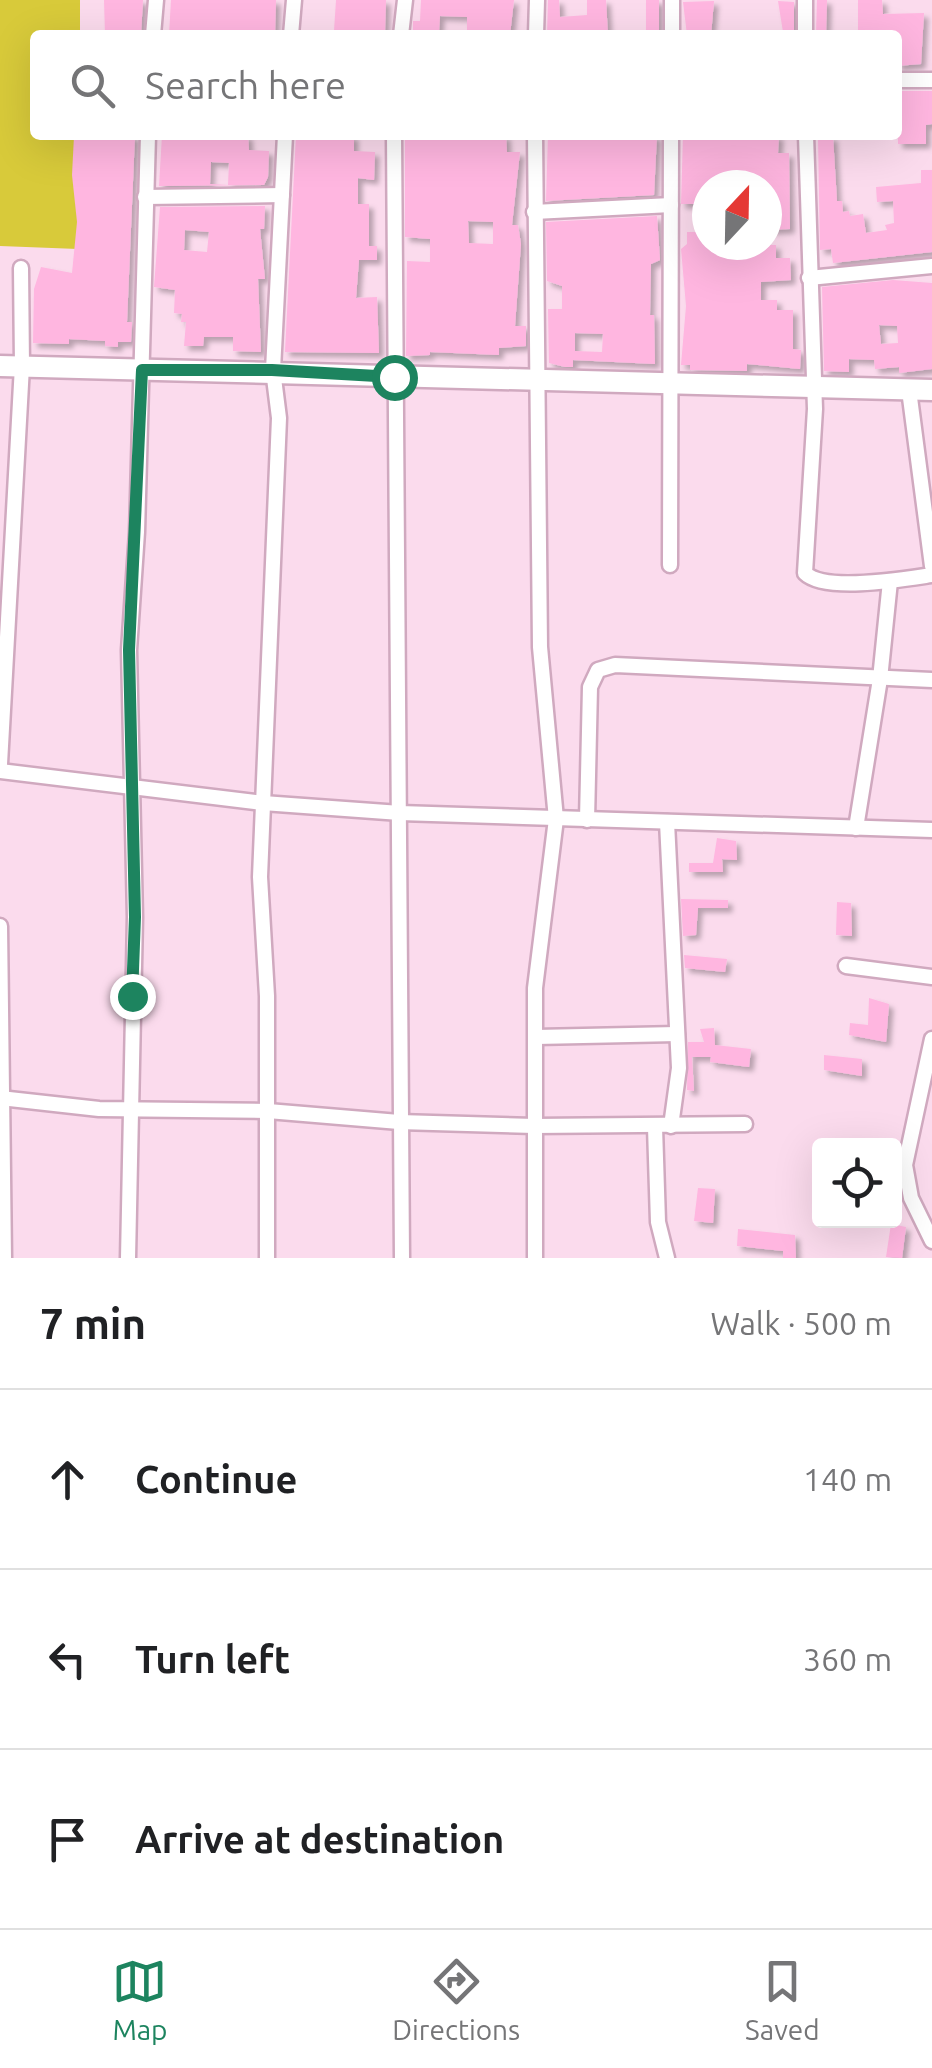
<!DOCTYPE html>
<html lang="en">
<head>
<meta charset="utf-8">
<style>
  :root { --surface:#fff; --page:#f2f2f2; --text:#202124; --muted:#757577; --line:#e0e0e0; --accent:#1d845f }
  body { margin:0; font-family:Ubuntu,sans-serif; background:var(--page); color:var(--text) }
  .controls { position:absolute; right:30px; bottom:30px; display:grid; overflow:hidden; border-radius:10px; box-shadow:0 10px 40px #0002 }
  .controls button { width:90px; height:90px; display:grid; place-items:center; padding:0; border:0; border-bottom:2px solid var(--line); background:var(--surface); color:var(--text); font:50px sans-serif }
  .compass { position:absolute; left:692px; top:170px; width:90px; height:90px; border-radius:50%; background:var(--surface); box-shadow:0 10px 40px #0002; rotate:22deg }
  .stop { position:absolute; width:30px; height:30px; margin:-22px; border:8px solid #1d845f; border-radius:50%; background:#fff }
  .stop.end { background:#1d845f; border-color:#fff; box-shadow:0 2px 10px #0008 }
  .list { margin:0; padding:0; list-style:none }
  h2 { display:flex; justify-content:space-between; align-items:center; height:130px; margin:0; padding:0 40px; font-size:42px }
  h2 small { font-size:32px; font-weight:400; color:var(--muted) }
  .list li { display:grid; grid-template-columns:65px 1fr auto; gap:30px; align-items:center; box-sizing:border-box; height:180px; padding:0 40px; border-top:2px solid var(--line) }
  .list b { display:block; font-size:38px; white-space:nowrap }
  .list em { font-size:32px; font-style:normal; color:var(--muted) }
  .icon { flex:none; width:55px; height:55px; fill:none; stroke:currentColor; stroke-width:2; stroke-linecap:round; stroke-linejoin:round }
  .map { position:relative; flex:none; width:932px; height:1258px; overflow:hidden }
  .search { position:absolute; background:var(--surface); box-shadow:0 10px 40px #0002; left:30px; right:30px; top:30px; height:110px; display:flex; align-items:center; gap:25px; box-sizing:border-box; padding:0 35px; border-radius:10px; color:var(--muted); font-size:38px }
  .sheet { height:670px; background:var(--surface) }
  nav { display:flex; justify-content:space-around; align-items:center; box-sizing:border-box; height:140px; border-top:2px solid var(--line); background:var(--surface); font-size:28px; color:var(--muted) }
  nav a { display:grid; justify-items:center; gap:5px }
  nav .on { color:var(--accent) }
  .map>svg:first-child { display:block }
</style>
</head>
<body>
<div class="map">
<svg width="932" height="1258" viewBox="0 0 932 1258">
  <defs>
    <filter id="shadow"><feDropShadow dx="4.5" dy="4.5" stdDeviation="2.5" flood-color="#0004"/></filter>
  </defs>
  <rect width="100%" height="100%" fill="#fbdbed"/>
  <polygon fill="#d8ca3a" points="0,0 80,0 80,35 35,35 35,135 79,135 78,249 0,246"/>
  <g fill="#ffb6e0" fill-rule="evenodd" filter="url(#shadow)">
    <polygon points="104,0 143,0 141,35 105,35"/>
    <polygon points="171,0 276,0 275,35 169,35"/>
    <polygon points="336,0 386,0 385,33 334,31"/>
    <polygon points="421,0 514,0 510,35 467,35 467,17 440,16 439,32 413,33 413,21 420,21"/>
    <polygon points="548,0 559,0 560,17 587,15 587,0 606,0 608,35 547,35"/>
    <rect x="646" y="0" width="13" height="35"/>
    <polygon points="817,0 827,0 826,35 816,35"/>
    <polygon points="858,0 882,0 883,14 924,13 921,64 897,66 897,35 858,35"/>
    <polygon points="714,1 711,35 687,35 683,2"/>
    <polygon points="778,1 794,2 794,32 783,32"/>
    <polygon points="897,91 932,91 932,124 926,125 926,144 898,144"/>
    <polygon points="135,135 127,322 132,322 131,342 118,342 118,347 105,346 105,341 69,339 69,344 33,343 34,289 41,267 72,273 77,222 72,175 74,136"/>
    <path d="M162,135H248L249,150L269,151L268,177L264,185L159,186ZM211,162L229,163L228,185L210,184Z"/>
    <polygon points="296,135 354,135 354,151 375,152 374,180 358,178 358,204 369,204 369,246 377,246 377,260 359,260 356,298 377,297 379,353 285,352"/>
    <path d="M405,135H506L507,152H520L512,225H518L521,244L515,326H526V346L499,348V355L430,352V355L406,356L407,261L430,262V239L405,237ZM468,221L493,222V244L469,243Z"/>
    <polygon points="548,135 657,135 654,195 546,201"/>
    <polygon points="683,135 779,135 778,153 789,153 790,229 767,230 767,185 707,185 707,204 681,204"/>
    <polygon points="833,136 837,201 842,201 843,212 849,211 850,216 863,214 866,233 887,230 885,225 894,223 893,201 877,202 876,187 921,183 921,170 932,170 932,252 833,263 831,249 820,250 818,137"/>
    <path d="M265,206L264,229H260L265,279H258L261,352L233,351V337H204L203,346H184L186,322H181L182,314L174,313L175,290L154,287L160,207ZM185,230L209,232L207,252L184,250Z"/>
    <path d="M657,216L660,260L651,264L650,315H654L655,364L573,360V367H565L549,363L548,309H562V286L547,281L546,222ZM575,333L603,334L602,352L575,351Z"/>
    <polygon points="687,232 707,232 707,245 776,245 776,258 790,258 791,280 761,282 761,300 777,300 777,310 793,310 793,349 801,350 800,369 747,364 747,371 690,370 690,365 681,365 686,306 681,249 687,244"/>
    <path d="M893,280L932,283V369L899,373V367L875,369L874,360L849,359V372L824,371L822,287ZM879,325L897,326L898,343L881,344Z"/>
    <polygon points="717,838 736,841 737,860 722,859 723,872 689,872 689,863 713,863"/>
    <polygon points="681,899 728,900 728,908 698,908 696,935 683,936"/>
    <polygon points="837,902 851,903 852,936 836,935"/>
    <polygon points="684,955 727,959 725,972 685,968"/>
    <polygon points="869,998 889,1004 886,1042 849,1035 850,1023 868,1025"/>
    <polygon points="714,1028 715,1045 751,1049 749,1067 710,1062 711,1057 692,1057 694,1091 687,1090 688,1042 704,1042 700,1029"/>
    <polygon points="824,1055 862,1059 862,1076 824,1070"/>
    <polygon points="698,1188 715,1189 713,1223 694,1221"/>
    <polygon points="891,1224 906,1227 902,1258 886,1257"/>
    <polygon points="738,1229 795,1235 796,1258 783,1258 783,1251 737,1246"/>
  </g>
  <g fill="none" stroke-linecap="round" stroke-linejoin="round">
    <g stroke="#d0a9bf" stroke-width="19">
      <g id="street">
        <polyline points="153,35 156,0"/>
        <polyline points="291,35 294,0"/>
        <polyline points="401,35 405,0"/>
        <polyline points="536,35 537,0"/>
        <polyline points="672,35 672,0"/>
        <polyline points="805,35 805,0"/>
        <polyline points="897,80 932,80"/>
        <polyline points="394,135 402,1258"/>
        <path d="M806,135L815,409L805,573C825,593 905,579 932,575"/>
        <polyline points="145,197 282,195"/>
        <polyline points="534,212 671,205"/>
        <polyline points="809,278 932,266"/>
        <polyline points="909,390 932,566"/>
        <polyline points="670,565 671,135"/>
        <polyline points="0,764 22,366 21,268"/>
        <polyline points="0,771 263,803 400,813 932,830"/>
        <polyline points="587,820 590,687 598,670 615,665 932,680"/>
        <polyline points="667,822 679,1068 671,1126"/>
        <polyline points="856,828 880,679 890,581"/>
        <polyline points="0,926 4,1258"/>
        <polyline points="846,966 932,977"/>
        <polyline points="536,1037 677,1034"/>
        <polyline points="932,1039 905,1165 911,1198 932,1241"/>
        <polyline points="0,1098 99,1109 268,1111 399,1122 534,1126 745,1124"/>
        <polyline points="655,1127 658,1222 667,1258"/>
        <polyline points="128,1258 135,917 129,650 137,532 148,135"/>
        <polyline points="267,1258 267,996 260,877 279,418 273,370 285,135"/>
        <polyline points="535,1258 535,988 556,819 540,647 535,135"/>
      </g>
    </g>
    <g stroke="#d0a9bf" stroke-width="25">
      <polyline id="secondary" points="0,366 932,390"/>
    </g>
    <use href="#street" stroke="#fff" stroke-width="14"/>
    <use href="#secondary" stroke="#fff" stroke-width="20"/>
  </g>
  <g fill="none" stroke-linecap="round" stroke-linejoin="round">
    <polyline stroke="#1d845f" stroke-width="12" points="132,996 135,917 129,650 142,370 272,370 394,377"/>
  </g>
</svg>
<div class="controls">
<button><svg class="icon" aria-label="locate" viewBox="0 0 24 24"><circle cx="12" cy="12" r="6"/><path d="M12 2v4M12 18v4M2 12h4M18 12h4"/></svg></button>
</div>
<svg class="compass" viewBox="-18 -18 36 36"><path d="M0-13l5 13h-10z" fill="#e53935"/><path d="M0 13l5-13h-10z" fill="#757577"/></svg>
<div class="stop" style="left:394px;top:377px"></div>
<div class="stop end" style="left:132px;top:996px"></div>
<div class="search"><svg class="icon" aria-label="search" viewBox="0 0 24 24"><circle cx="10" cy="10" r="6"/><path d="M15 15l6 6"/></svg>Search here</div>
</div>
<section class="sheet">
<h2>7 min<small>Walk · 500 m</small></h2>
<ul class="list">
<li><svg class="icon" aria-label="ahead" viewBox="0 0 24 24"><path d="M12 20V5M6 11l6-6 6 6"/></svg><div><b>Continue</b></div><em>140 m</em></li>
<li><svg class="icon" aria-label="left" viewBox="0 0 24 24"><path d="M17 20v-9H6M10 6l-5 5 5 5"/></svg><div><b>Turn left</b></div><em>360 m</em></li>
<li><svg class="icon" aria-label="arrive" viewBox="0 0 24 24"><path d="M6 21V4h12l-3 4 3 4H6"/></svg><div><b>Arrive at destination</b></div></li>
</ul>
</section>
<nav>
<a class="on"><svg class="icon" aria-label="map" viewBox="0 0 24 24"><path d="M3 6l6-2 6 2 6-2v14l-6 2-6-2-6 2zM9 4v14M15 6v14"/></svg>Map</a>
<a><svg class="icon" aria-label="directions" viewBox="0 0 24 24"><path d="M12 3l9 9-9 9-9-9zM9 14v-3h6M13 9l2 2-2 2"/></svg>Directions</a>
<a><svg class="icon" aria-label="saved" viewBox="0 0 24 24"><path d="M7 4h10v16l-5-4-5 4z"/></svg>Saved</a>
</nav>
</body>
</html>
